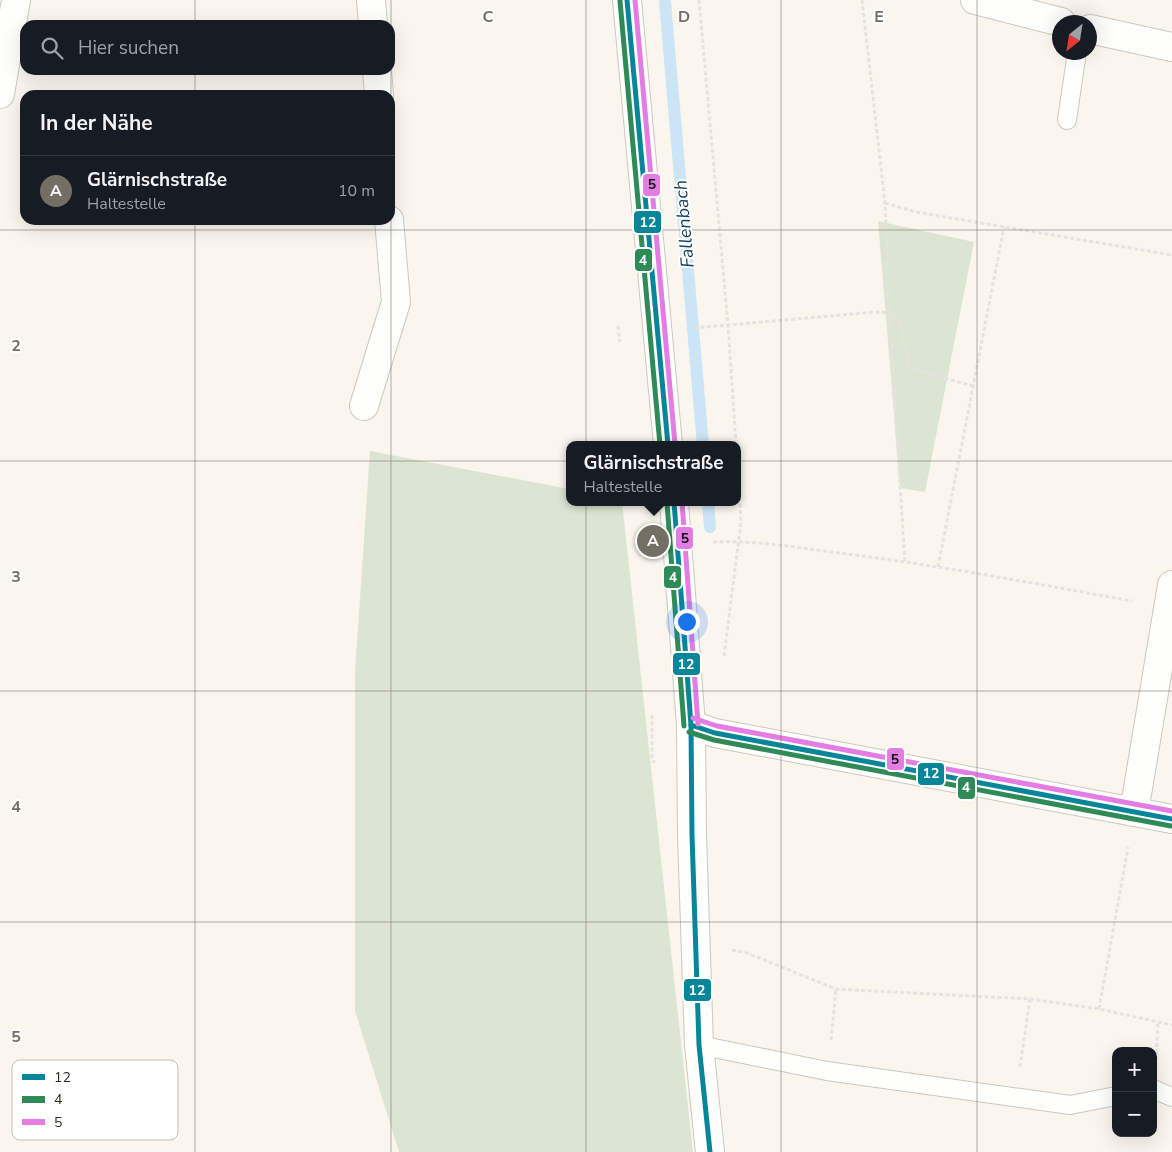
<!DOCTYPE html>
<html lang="de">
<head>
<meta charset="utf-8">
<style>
  :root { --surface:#171b24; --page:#20242c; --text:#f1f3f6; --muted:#9ea1a6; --line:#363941; --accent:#746f64 }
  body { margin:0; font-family:"Nunito Sans",sans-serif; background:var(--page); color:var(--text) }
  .controls { position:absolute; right:15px; bottom:15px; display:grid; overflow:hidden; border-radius:10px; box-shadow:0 5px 20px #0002 }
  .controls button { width:45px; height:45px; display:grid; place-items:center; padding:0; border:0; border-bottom:1px solid var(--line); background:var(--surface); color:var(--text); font:25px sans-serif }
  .compass { position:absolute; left:1052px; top:15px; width:45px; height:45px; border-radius:50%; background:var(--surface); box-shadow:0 5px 20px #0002; rotate:210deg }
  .you { position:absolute; left:686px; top:621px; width:18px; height:18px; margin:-12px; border:4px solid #fff; border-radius:50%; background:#1a73e8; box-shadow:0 0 0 8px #1a73e833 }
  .badge { display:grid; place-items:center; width:32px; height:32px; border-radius:50%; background:var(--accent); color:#fff; font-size:16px; font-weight:700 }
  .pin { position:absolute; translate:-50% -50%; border:2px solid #fff; box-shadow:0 1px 5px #0006 }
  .popup { position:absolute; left:566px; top:441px; width:175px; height:65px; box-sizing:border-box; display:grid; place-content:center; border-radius:10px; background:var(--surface); filter:drop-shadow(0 1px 4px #0005); font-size:16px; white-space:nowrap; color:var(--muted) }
  .popup b { font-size:19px; color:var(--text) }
  .popup::after { content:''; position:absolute; left:50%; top:100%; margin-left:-10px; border:10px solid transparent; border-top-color:var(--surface) }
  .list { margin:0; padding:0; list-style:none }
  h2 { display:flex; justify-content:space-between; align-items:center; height:65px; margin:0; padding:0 20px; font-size:21px }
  h2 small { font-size:16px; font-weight:400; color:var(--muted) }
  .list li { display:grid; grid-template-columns:32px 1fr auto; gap:15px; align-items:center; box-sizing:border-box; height:70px; padding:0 20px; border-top:1px solid var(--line) }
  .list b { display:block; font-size:19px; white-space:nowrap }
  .list p { margin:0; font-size:16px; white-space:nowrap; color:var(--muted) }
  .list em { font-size:16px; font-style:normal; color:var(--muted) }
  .icon { flex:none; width:28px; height:28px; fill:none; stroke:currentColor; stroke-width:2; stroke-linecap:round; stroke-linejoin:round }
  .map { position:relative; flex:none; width:1172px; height:1152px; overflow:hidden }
  .search { position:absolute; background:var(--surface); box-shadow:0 5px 20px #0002; left:20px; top:20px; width:375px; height:55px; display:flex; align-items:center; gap:12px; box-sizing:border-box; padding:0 18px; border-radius:15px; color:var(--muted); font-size:19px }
  .panel { position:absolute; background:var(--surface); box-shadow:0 5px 20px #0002; left:20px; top:90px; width:375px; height:135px; border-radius:15px }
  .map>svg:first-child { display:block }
</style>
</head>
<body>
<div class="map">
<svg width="1172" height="1152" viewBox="0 0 1172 1152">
  <rect width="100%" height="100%" fill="#faf6ee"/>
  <g fill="#dce5d1">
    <polygon points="878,221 974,242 925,492 900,488"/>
    <polygon points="370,451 569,489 569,502 622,502 693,1152 399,1152 355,1011 355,672"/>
  </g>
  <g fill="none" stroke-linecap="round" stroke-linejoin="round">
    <g stroke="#cbe5f6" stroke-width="12">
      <polyline points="665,2 703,445"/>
      <polyline points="708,502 710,527"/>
    </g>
    <g stroke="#ccc8be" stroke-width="20">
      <g id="service">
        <polyline points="1067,120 1077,52"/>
        <polyline points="699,1045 827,1071 1070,1105 1116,1096"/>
        <polyline points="1153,1089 1172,1097"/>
      </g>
    </g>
    <g stroke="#ccc8be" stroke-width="30">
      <g id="minor">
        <polyline points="371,0 373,25"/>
        <polyline points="627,0 668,445"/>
        <polyline points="975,0 1061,22"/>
        <polyline points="1090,29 1172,47"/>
        <polyline points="377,70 379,95"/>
        <polyline points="0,94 16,0"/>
        <polyline points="364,406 396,302 389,220"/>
        <polyline points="674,502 691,725 692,835 699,1045 710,1152"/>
        <polyline points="691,725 715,733 1172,819"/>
        <polyline points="1134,812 1172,585"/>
      </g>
    </g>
    <g stroke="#e4e3e0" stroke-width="3" stroke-dasharray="4 2.5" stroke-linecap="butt">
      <polyline points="699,0 728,325 736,445"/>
      <polyline points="862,0 885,203 889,313 905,562"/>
      <polyline points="885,203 916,212 1172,255"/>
      <polyline points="618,326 620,342"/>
      <polyline points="694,328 875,312 889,313 900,324 910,368 973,386"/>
      <path d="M713,542C753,540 792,547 831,552C932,564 1032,583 1132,601"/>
      <polyline points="938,567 1004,227"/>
      <polyline points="724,656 741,522 737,458"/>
      <polyline points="652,715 652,755 654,763"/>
      <polyline points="732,950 747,953 836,989 1030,999 1099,1009 1172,1025"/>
      <polyline points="1099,1009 1128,847"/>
      <polyline points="831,1040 836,989"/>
      <polyline points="1156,1060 1158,1021"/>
      <polyline points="1020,1067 1030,999"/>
    </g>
    <use href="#service" stroke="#fefefc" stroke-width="18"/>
    <use href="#minor" stroke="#fefefc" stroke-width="28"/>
    <g stroke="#fff" stroke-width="9">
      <g id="bus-1">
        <polyline points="627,0 668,445"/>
        <polyline points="674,502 691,725 692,835 699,1045 710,1152"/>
        <polyline points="691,725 715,733 1172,819"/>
      </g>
    </g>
    <g stroke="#fff" stroke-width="9">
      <g id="bus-2">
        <polyline points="620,1 660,445"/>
        <polyline points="667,503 684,726"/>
        <polyline points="689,732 714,740 1171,826"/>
      </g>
    </g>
    <g stroke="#fff" stroke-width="9">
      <g id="bus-3">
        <polyline points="635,0 675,444"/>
        <polyline points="682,502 698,724"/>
        <polyline points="693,718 717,726 1172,811"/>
      </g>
    </g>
    <use href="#bus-1" stroke="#078699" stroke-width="5"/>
    <use href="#bus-2" stroke="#2e8b57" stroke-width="5"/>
    <use href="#bus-3" stroke="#e47de3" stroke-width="5"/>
  </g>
  <path fill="none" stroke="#746f64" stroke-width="1" stroke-opacity="0.55" d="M195,0V25M391,0V1152M586,0V1152M781,0V1152M977,0V1152M195,70V95M195,220V1152M0,230H1172M0,461H1172M0,691H1172M0,922H1172"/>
  <g text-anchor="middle" stroke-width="4" stroke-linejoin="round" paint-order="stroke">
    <g font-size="18" font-style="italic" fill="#15435f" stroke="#fff">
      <text transform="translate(684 224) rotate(-95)" y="6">Fallenbach</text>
    </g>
  </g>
  <rect x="12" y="1060" width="166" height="80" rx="8" fill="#fff" stroke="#c0beba" stroke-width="1"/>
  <rect x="22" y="1074" width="23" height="6" fill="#078699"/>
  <rect x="22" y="1096" width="23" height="7" fill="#2e8b57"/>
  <rect x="22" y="1119" width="23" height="6" fill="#e47de3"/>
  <g font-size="14" fill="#2c2719">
    <text x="54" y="1082">12</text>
    <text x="54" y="1104">4</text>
    <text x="54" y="1127">5</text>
  </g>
  <g font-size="16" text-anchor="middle" font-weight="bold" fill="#746f64" stroke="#fff" stroke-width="4" stroke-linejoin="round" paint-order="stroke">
    <text x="488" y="22">C</text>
    <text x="684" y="22">D</text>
    <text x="879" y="22">E</text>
    <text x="16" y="351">2</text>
    <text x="16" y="582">3</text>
    <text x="16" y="812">4</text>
    <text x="16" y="1042">5</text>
  </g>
  <g stroke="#fff" stroke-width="2">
    <rect x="642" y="173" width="19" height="24" rx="5" fill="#e47de3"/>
    <rect x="633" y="210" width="29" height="24" rx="5" fill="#078699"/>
    <rect x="634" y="248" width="19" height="24" rx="5" fill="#2e8b57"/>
    <rect x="675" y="526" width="19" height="24" rx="5" fill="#e47de3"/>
    <rect x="663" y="565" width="19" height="24" rx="5" fill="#2e8b57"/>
    <rect x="672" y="652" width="29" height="24" rx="5" fill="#078699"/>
    <rect x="886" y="747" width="19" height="24" rx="5" fill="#e47de3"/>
    <rect x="917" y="762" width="28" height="24" rx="5" fill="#078699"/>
    <rect x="957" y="776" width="19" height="24" rx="5" fill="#2e8b57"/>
    <rect x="683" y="978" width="29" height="24" rx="5" fill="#078699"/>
  </g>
  <g font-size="14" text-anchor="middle" font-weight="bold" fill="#fff">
    <text x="648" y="227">12</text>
    <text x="643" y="265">4</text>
    <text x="673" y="582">4</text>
    <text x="686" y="669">12</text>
    <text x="931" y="778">12</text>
    <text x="966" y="792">4</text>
    <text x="697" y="995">12</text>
  </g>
  <g font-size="14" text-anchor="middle" font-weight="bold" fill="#111">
    <text x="652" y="189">5</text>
    <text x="685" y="543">5</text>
    <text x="895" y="764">5</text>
  </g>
</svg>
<div class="controls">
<button>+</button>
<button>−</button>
</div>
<svg class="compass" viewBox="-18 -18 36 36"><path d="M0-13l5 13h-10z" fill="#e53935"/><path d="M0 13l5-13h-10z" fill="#9ea1a6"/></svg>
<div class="you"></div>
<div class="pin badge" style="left:653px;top:541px">A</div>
<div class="popup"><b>Glärnischstraße</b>Haltestelle</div>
<div class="search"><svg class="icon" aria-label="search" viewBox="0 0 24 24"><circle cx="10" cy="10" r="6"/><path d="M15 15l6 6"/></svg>Hier suchen</div>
<section class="panel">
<h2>In der Nähe<small></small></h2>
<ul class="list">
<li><span class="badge">A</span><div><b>Glärnischstraße</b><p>Haltestelle</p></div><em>10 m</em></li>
</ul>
</section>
</div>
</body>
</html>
